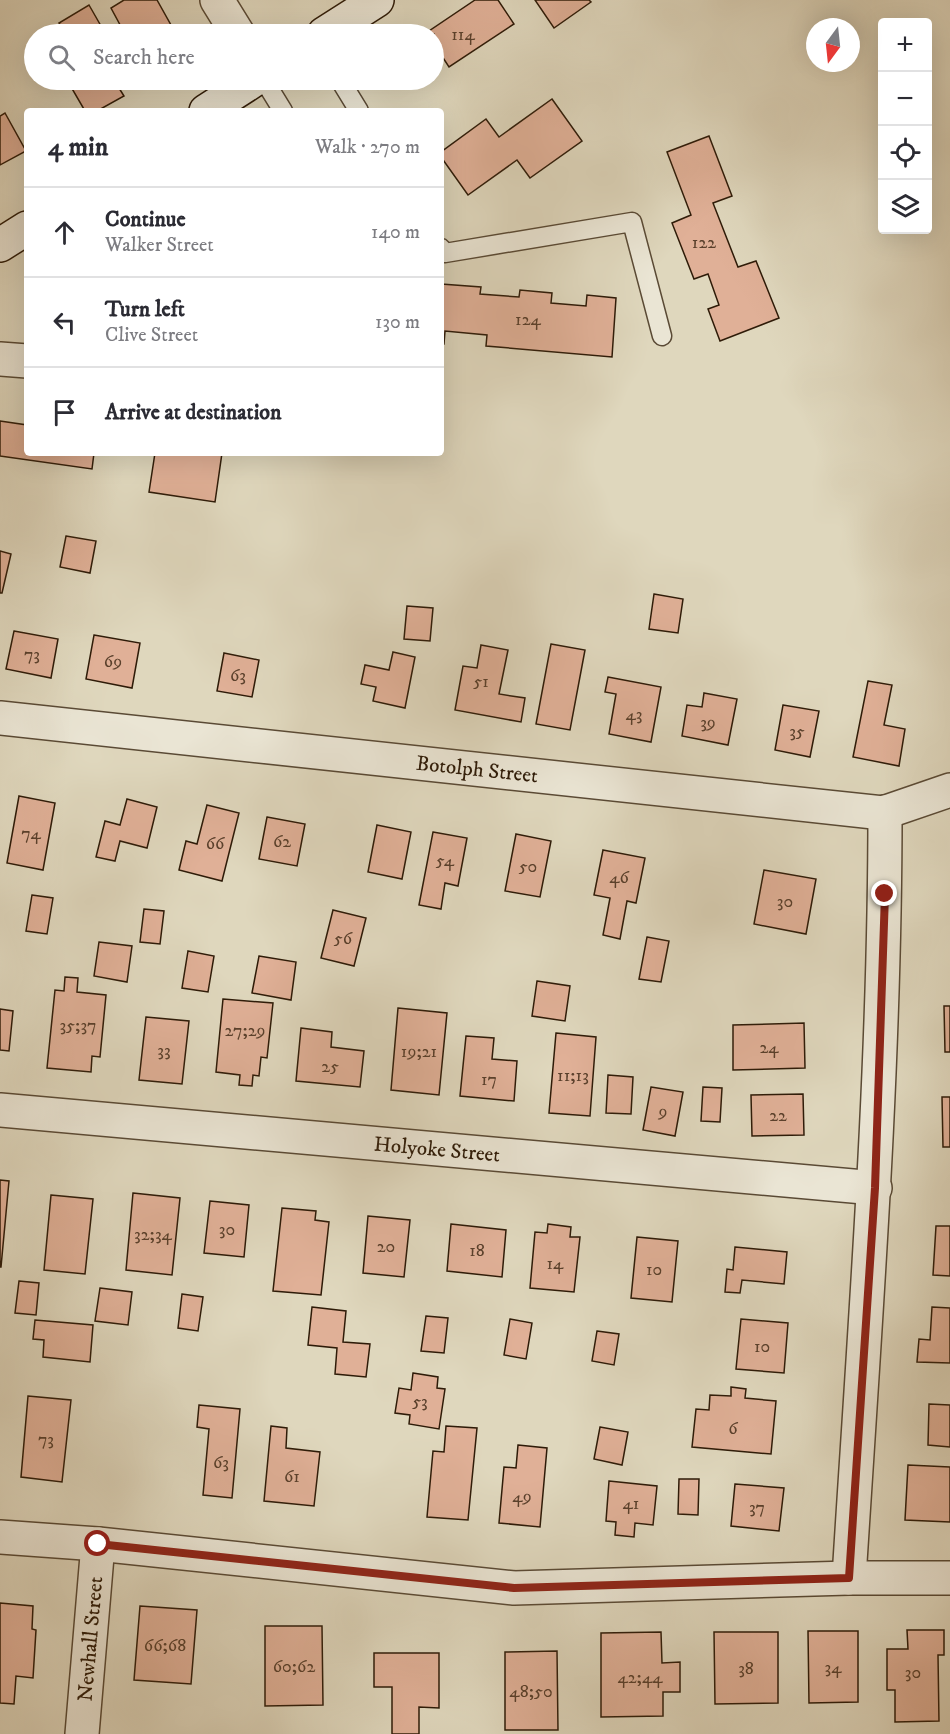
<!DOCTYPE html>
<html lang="en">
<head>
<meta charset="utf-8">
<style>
  :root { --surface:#fff; --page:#f7f7f7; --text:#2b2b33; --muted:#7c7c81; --line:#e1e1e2 }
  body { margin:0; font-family:"IM FELL DW Pica",serif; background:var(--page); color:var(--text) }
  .controls { position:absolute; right:18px; top:18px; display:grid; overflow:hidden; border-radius:6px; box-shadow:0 6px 24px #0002 }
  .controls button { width:54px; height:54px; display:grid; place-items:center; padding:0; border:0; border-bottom:2px solid var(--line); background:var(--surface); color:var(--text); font:30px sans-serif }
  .compass { position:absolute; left:806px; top:18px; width:54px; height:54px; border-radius:50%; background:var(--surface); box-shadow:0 6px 24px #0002; rotate:195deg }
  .stop { position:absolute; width:18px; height:18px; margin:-14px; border:4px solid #8f2418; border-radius:50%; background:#fff }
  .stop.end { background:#8f2418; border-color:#fff; box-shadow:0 2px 6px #0008 }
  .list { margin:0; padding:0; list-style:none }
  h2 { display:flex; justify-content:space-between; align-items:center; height:78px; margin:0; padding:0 24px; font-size:26px }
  h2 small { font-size:20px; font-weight:400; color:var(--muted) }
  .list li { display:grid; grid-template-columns:39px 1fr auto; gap:18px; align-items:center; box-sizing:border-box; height:90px; padding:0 24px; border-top:2px solid var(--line) }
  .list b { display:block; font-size:22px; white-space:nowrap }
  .list p { margin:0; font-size:20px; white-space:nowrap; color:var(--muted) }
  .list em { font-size:20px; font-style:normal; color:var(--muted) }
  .icon { flex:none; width:33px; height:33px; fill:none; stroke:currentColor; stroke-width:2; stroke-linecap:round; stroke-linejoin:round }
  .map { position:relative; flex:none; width:950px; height:1734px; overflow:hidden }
  .search { position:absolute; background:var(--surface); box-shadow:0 6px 24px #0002; left:24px; top:24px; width:420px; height:66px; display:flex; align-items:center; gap:15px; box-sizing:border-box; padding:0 21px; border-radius:33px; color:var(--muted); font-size:22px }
  .panel { position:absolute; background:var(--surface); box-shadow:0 6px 24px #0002; left:24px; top:108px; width:420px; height:348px; border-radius:6px }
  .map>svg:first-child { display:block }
</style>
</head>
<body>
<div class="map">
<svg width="950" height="1734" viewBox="0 0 950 1734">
  <rect width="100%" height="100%" fill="#dfd7bd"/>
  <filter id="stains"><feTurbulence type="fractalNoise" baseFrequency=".00333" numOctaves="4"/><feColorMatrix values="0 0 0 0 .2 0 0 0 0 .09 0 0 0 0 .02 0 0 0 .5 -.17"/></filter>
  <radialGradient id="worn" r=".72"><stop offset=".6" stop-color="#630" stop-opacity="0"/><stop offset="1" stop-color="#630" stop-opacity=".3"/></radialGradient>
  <g fill="#e0b097" stroke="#2e1b08" stroke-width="1.5">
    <polygon points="124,0 157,0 176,34 125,34 111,8"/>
    <polygon points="475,0 498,0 514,24 449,67 434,44 434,34 426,33"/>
    <polygon points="535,0 589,0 591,2 554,28"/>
    <polygon points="89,5 105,33 66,34 59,23"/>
    <polygon points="67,80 114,80 124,96 97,111 85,111"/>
    <polygon points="552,99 582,141 530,178 517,160 468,195 441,157 441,152 486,119 499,137"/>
    <polygon points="5,113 26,151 0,165 0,116"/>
    <polygon points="709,136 732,196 713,203 738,267 756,261 779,318 720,341 708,309 719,305 708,274 694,279 672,223 691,215 667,152"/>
    <polygon points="441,284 481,287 480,294 519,297 520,290 552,293 551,303 586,306 587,295 616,298 612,357 486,346 487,335 445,331 444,344 441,344"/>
    <polygon points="0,421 27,425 27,453 94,453 92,469 0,456"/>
    <polygon points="155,453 222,453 215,502 149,492"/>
    <polygon points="66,536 96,541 90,573 60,567"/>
    <polygon points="0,551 11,554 2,593 0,593"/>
    <polygon points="654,594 683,599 678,633 649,629"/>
    <polygon points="407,606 433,608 430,641 404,639"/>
    <polygon points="14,631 58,639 51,678 6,669"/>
    <polygon points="94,635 140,643 132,688 86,679"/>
    <polygon points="551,644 585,650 570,730 536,724"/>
    <polygon points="481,645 508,650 499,694 525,698 521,722 455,710 463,666 477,668"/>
    <polygon points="393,652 415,657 405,708 373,701 376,687 361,684 365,665 389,670"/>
    <polygon points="224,653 259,660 252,697 217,691"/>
    <polygon points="608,677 661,687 651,742 609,734 616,694 605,692"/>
    <polygon points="868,681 892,685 884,725 905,729 899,766 853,757"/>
    <polygon points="704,693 737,699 728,745 682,736 687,705 702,707"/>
    <polygon points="783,705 819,711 810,757 775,750"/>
    <polygon points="19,796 55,803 43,870 7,863"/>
    <polygon points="127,799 157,807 147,848 120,841 115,861 96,857 105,821 120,825"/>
    <polygon points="207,805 239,813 222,881 179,870 186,841 197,844"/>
    <polygon points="267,817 305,824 297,866 259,859"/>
    <polygon points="377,825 411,832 402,879 368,872"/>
    <polygon points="433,832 467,838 458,886 445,883 441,909 419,905"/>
    <polygon points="516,834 551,841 540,897 505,891"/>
    <polygon points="603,850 645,858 636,903 627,901 620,939 603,935 610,898 594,895"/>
    <polygon points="764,870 816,879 806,934 754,924"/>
    <polygon points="32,895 53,898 47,934 26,931"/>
    <polygon points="144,909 164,911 160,944 140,942"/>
    <polygon points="333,910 366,918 354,966 321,958"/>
    <polygon points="647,937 669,941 661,982 639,979"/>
    <polygon points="99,942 132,946 127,982 94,976"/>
    <polygon points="188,951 214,956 208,992 182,988"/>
    <polygon points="259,956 296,962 291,1000 252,993"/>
    <polygon points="65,977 78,978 77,992 106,995 100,1057 92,1056 91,1072 47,1068 55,990 64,991"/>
    <polygon points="537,981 570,986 565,1021 532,1016"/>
    <polygon points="223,999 273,1003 267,1058 261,1057 259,1076 253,1075 252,1086 239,1085 240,1075 216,1072"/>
    <polygon points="944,1006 950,1006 950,1052 945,1052"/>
    <polygon points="398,1008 447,1013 439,1095 391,1090"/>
    <polygon points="0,1009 13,1011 9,1051 0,1050"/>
    <polygon points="146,1017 189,1021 182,1084 139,1080"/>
    <polygon points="804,1023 805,1068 733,1070 733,1025"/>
    <polygon points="301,1028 332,1032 331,1047 364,1051 360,1087 296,1081"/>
    <polygon points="556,1033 596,1037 590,1116 549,1113"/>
    <polygon points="466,1036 494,1038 492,1059 517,1061 514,1101 460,1096"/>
    <polygon points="608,1075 633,1077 631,1114 606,1113"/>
    <polygon points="651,1087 683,1092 675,1136 643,1130"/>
    <polygon points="703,1087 722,1088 720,1122 701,1121"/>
    <polygon points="803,1094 804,1135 752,1136 751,1095"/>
    <polygon points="942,1097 950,1097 950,1147 943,1147"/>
    <polygon points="0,1180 9,1181 1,1267 0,1267"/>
    <polygon points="133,1193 180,1198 172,1275 126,1270"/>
    <polygon points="51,1195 93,1199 85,1274 44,1270"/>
    <polygon points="210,1201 249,1205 244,1257 204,1253"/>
    <polygon points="282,1208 316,1211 315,1220 329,1222 321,1295 273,1291"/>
    <polygon points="368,1216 410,1220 404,1277 363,1273"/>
    <polygon points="451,1224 506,1230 502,1277 447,1271"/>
    <polygon points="548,1224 571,1227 570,1237 580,1237 574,1292 530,1288 535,1232 547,1233"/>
    <polygon points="936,1226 950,1226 950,1276 933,1275"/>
    <polygon points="637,1237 678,1241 672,1302 631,1298"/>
    <polygon points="735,1247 787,1252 784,1284 742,1280 740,1293 725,1292 727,1269 733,1270"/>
    <polygon points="19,1281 39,1283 36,1315 15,1313"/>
    <polygon points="100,1288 132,1292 128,1325 95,1321"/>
    <polygon points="182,1294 203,1297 198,1331 178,1328"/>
    <polygon points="312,1307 346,1311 343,1342 370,1344 366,1377 335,1374 337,1348 308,1345"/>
    <polygon points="932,1307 950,1308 950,1363 917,1362 919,1339 930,1340"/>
    <polygon points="426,1316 448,1318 444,1353 421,1351"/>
    <polygon points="510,1319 532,1323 526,1359 504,1355"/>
    <polygon points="741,1319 788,1323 784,1373 736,1369"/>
    <polygon points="35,1320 93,1325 90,1362 43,1357 44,1340 33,1339"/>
    <polygon points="597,1331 619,1334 614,1365 592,1361"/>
    <polygon points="413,1373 438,1377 437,1388 445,1389 439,1429 409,1424 410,1415 395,1413 399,1388 411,1390"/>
    <polygon points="731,1387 746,1389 745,1398 776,1401 771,1454 692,1447 696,1409 709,1410 710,1395 731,1396"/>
    <polygon points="28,1396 71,1400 62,1482 21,1477"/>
    <polygon points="929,1404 950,1405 950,1447 928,1445"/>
    <polygon points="199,1405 240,1409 232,1498 203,1495 209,1429 197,1427"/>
    <polygon points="271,1426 287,1428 286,1448 320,1452 314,1506 264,1501"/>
    <polygon points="446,1426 477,1428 468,1520 427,1517 433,1451 444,1452"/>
    <polygon points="600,1427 628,1432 622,1465 594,1459"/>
    <polygon points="518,1445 547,1448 540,1527 499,1523 504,1467 516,1468"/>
    <polygon points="908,1465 950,1467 950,1522 905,1520"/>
    <polygon points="679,1479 699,1479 698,1515 678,1514"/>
    <polygon points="609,1481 657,1486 653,1525 635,1523 634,1537 615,1535 616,1522 606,1521"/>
    <polygon points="735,1484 784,1488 779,1531 731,1526"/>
    <polygon points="0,1603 33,1606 32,1629 36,1630 33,1678 16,1676 14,1704 0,1703"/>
    <polygon points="140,1606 197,1610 191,1684 134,1680"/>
    <polygon points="265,1626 322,1626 323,1705 265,1706"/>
    <polygon points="907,1630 944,1630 944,1655 938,1655 939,1721 895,1722 895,1690 887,1690 887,1649 908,1649"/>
    <polygon points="808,1631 858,1631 858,1702 809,1703"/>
    <polygon points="661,1632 662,1663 680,1662 680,1692 663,1692 663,1716 601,1717 601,1633"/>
    <polygon points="714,1632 778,1632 778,1703 715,1704"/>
    <polygon points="557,1651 558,1730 505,1730 505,1652"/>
    <polygon points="374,1653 439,1653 439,1708 419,1707 419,1734 392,1734 392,1687 374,1687"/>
  </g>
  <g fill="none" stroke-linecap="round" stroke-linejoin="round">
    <g stroke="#5a4a35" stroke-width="21">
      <g id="service">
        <polyline points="264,80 283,111"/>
        <polyline points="340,80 359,111"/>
        <polyline points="441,248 445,253 632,222 662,336"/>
      </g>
    </g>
    <g stroke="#5a4a35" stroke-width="36">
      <g id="minor">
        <polyline points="217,0 238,34"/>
        <polyline points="0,359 27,361"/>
        <polyline points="0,718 883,813 950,790"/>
        <polyline points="0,1110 875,1188"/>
        <polyline points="0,1537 98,1544 514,1588 849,1578 950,1578"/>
        <path d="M849,1578C865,1323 885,1068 885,812"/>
        <polyline points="82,1734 98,1544"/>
      </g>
    </g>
    <g stroke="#2e1b08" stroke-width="36">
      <g id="secondary">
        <polyline points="324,34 377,0"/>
        <polyline points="206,111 254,80"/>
        <polyline points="0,245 27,228"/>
      </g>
    </g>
    <use href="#service" stroke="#eae5d4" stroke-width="18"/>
    <use href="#minor" stroke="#eae5d4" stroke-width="33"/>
    <use href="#secondary" stroke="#eae5d4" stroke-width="33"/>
  </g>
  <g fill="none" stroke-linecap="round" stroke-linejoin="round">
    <polyline stroke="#8f2418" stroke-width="8" points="98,1544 514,1588 849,1578 875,1188 885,894"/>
  </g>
  <g text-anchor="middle" stroke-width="5" stroke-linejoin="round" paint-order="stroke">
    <g font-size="18" fill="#5a402c">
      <text x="463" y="40">114</text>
      <text x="704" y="248">122</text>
      <text x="528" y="325">124</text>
      <text x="32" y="660">73</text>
      <text x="113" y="667">69</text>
      <text x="238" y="681">63</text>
      <text x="481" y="687">51</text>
      <text x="634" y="720">43</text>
      <text x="708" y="728">39</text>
      <text x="797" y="737">35</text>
      <text x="31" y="839">74</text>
      <text x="282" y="847">62</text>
      <text x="215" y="849">66</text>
      <text x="445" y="866">54</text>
      <text x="528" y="872">50</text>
      <text x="619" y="883">46</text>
      <text x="785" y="907">30</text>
      <text x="343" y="944">56</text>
      <text x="78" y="1031">35;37</text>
      <text x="245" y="1036">27;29</text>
      <text x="769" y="1053">24</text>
      <text x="164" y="1056">33</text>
      <text x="419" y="1057">19;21</text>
      <text x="330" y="1072">25</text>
      <text x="573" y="1081">11;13</text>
      <text x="489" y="1085">17</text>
      <text x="663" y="1117">9</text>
      <text x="778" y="1121">22</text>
      <text x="227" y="1235">30</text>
      <text x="153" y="1240">32;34</text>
      <text x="386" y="1252">20</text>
      <text x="477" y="1256">18</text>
      <text x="555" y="1269">14</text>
      <text x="654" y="1275">10</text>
      <text x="762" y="1352">10</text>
      <text x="420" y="1407">53</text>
      <text x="733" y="1434">6</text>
      <text x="46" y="1445">73</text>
      <text x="221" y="1468">63</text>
      <text x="292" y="1482">61</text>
      <text x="522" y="1502">49</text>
      <text x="631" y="1509">41</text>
      <text x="757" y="1513">37</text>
      <text x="165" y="1651">66;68</text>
      <text x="294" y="1672">60;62</text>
      <text x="833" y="1673">34</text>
      <text x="746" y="1674">38</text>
      <text x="913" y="1678">30</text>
      <text x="640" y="1683">42;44</text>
      <text x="531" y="1697">48;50</text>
    </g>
    <g font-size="21" fill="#2e1b08" stroke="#eae5d4">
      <text transform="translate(477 769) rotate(6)" y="7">Botolph Street</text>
      <text transform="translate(437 1149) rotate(5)" y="7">Holyoke Street</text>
      <text transform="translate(90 1639) rotate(-85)" y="7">Newhall Street</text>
    </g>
  </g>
  <rect width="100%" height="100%" filter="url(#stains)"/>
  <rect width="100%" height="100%" fill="url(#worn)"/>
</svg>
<div class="controls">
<button>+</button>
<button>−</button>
<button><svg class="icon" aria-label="locate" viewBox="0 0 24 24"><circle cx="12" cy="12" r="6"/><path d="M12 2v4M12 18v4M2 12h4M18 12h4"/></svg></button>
<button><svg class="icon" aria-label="layers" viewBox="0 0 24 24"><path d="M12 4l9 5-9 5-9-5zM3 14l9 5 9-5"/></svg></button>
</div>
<svg class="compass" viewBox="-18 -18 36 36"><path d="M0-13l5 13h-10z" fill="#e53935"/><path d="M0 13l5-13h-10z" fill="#7c7c81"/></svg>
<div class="stop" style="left:98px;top:1544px"></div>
<div class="stop end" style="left:885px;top:894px"></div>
<div class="search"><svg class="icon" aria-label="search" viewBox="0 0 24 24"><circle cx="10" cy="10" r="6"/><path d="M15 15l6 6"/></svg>Search here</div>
<section class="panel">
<h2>4 min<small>Walk · 270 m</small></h2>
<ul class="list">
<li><svg class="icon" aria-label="ahead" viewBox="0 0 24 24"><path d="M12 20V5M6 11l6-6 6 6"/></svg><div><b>Continue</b><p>Walker Street</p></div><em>140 m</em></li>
<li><svg class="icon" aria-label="left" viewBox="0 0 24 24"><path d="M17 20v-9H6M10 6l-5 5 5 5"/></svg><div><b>Turn left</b><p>Clive Street</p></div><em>130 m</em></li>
<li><svg class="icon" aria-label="arrive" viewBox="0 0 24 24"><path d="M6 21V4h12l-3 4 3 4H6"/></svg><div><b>Arrive at destination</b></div></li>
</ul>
</section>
</div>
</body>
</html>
